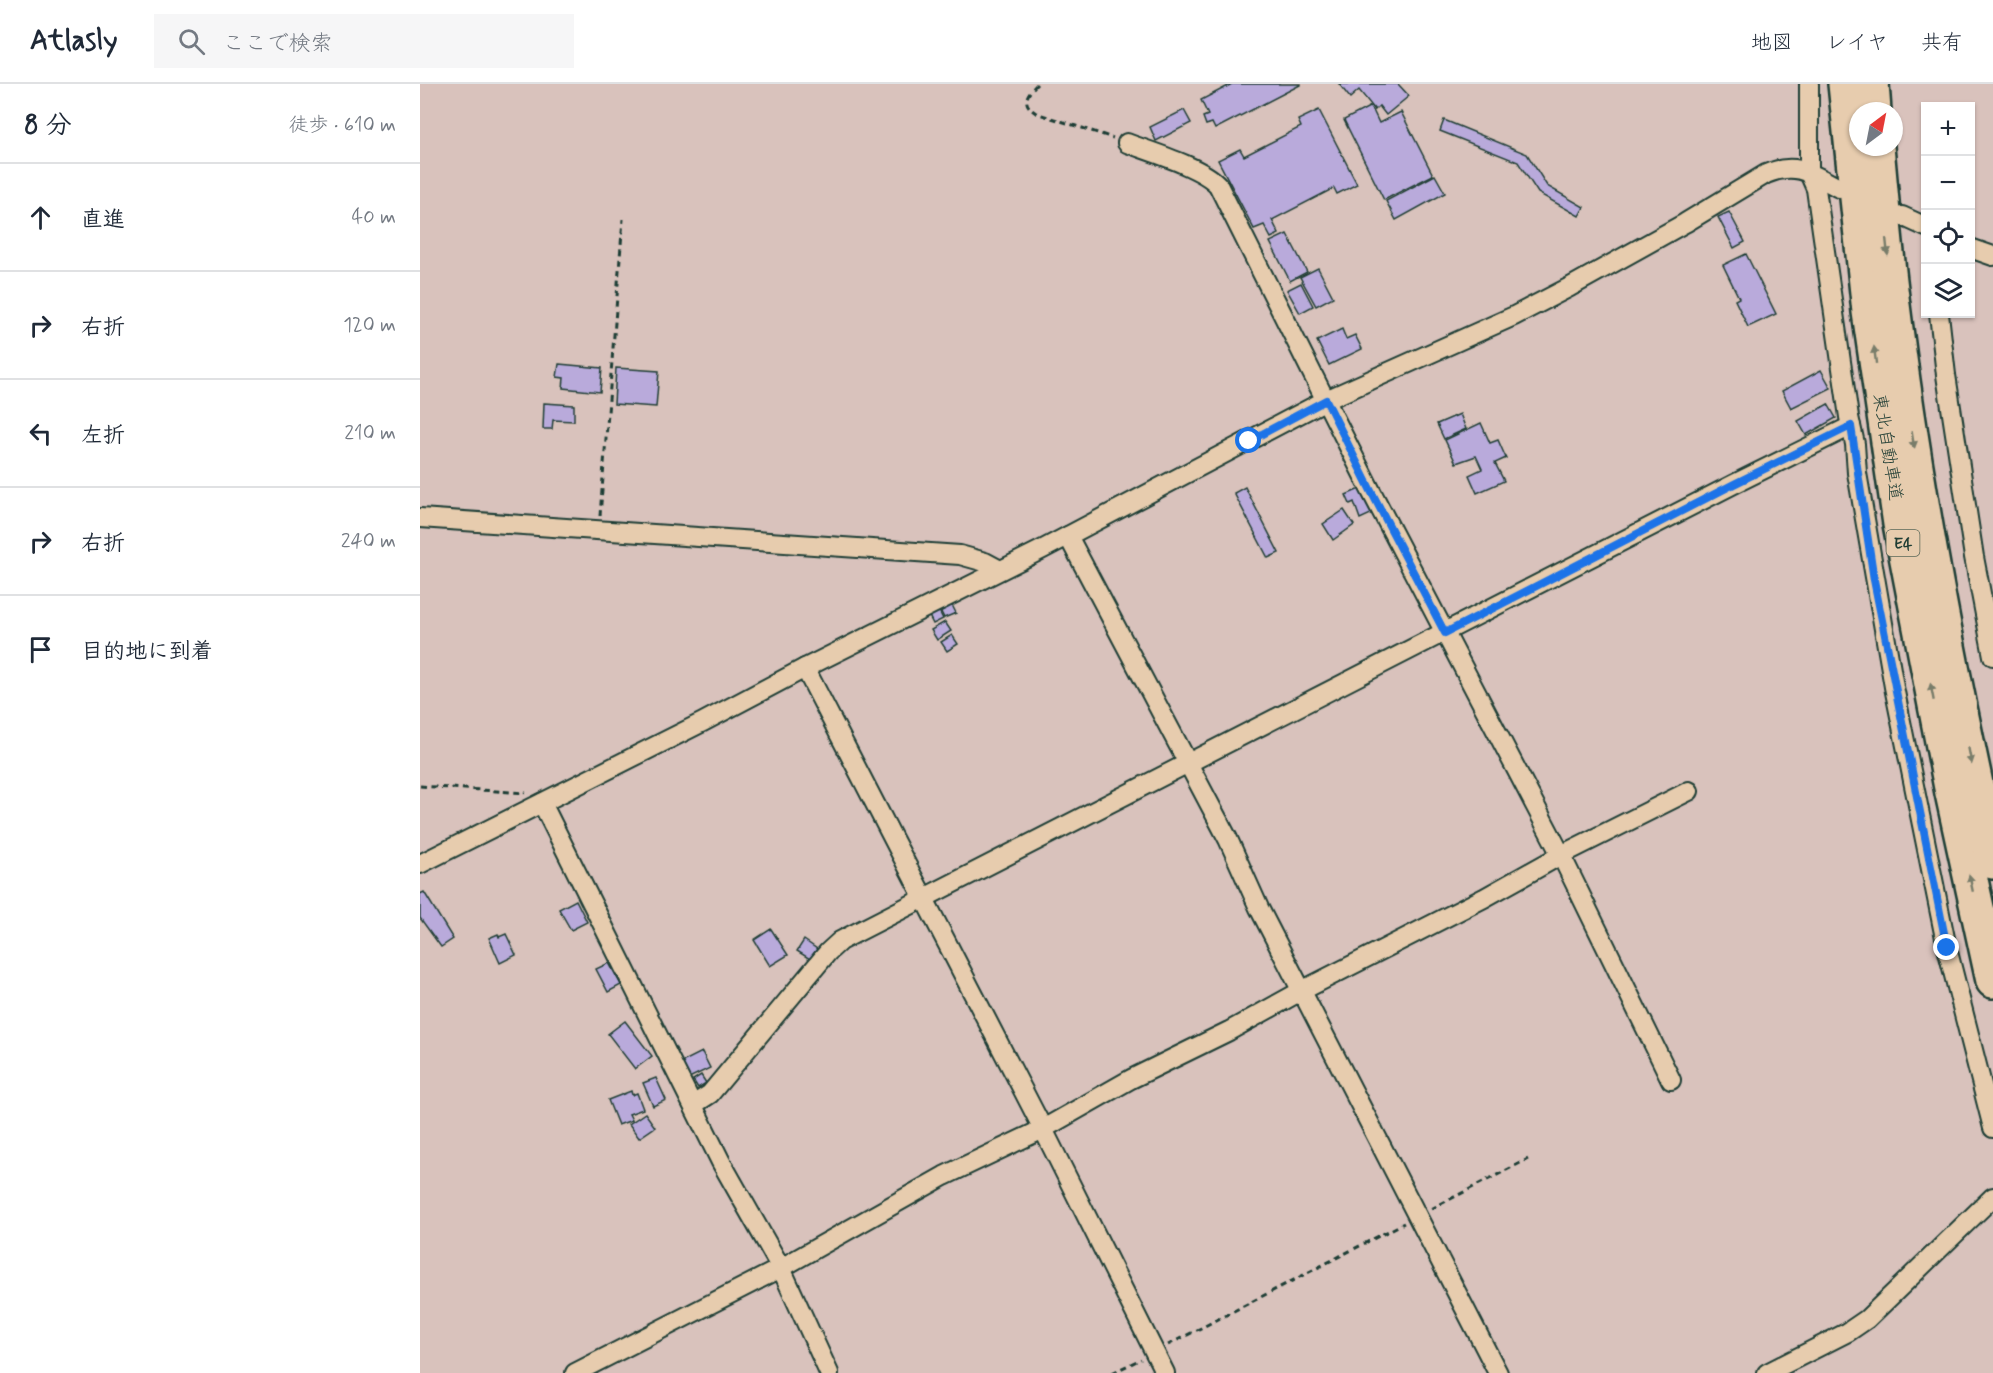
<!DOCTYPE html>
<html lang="ja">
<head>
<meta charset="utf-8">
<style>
  :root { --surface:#fff; --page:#f6f6f7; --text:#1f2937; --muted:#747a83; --line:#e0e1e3 }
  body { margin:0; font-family:Mynerve,"Klee One",sans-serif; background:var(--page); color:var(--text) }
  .controls { position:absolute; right:18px; top:18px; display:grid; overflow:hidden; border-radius:0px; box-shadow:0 2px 4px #0004 }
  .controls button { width:54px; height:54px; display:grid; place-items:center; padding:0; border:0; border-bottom:2px solid var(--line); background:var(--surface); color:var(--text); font:30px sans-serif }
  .compass { position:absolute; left:1429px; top:18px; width:54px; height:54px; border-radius:50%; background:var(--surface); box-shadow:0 2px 4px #0004; rotate:32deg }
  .stop { position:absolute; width:18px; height:18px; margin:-14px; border:4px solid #1a73e8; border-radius:50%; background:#fff }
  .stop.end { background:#1a73e8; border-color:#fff; box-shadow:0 2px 6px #0008 }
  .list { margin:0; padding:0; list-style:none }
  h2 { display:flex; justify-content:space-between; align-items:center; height:78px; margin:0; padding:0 24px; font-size:26px }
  h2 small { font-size:20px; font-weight:400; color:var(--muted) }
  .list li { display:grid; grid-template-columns:39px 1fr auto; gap:18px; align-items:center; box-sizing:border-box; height:108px; padding:0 24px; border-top:2px solid var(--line) }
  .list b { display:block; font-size:22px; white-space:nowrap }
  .list em { font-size:20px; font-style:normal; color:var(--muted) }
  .icon { flex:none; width:33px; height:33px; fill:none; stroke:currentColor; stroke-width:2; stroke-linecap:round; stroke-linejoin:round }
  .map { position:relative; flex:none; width:1573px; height:1289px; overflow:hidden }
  header { display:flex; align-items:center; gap:36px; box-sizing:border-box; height:84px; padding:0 30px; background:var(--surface); border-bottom:2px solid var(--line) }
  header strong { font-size:28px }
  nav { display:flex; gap:33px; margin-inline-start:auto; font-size:21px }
  .search { width:420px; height:54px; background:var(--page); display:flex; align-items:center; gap:15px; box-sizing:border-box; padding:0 21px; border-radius:0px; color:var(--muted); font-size:22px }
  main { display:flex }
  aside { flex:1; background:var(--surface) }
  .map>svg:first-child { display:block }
</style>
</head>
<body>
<header>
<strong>Atlasly</strong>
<div class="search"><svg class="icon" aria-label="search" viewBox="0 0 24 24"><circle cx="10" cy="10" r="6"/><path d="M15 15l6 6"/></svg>ここで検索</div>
<nav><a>地図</a><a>レイヤ</a><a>共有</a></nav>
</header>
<main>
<aside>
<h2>8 分<small>徒歩 · 610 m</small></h2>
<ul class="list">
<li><svg class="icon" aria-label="ahead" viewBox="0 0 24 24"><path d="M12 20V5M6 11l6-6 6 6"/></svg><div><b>直進</b></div><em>40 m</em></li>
<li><svg class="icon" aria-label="right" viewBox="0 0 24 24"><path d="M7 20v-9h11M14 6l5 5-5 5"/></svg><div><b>右折</b></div><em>120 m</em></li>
<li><svg class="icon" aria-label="left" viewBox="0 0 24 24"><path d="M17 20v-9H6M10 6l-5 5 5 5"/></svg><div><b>左折</b></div><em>210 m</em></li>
<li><svg class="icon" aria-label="right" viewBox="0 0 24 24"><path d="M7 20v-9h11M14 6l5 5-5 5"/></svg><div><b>右折</b></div><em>240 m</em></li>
<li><svg class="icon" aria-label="arrive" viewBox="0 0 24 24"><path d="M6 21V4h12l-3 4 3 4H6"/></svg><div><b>目的地に到着</b></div></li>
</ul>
</aside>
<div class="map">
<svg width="1573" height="1289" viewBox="0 0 1573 1289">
  <rect width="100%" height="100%" fill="#d9c2bc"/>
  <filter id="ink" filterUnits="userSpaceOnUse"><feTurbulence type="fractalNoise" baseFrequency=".0167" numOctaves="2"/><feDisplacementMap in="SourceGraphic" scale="12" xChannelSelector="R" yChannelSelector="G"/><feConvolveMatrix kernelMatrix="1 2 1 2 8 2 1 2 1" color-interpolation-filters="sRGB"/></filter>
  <g filter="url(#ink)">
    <g fill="#b9aadb" stroke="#1f3d34" stroke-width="1.5">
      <polygon points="812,0 880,0 880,1 795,45 792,39 786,41 783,33 788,31 781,16"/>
      <polygon points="919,0 978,0 989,12 966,31 959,22 955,26 939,6 930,14"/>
      <polygon points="951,22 959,39 981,28 1013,91 964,116 924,36"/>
      <polygon points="764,26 771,39 736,57 730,43"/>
      <polygon points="899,26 937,100 917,110 914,104 852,136 859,150 851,154 844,141 834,145 798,76 820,65 824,72 881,43 878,36"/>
      <polygon points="1024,36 1107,70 1127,102 1164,123 1159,132 1118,109 1098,78 1020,47"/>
      <polygon points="1015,91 1025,109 976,136 966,117"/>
      <polygon points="1309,128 1325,158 1314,164 1298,133"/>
      <polygon points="867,150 887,188 870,197 850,158"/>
      <polygon points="1326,170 1356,230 1328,243 1315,216 1319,214 1303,181"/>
      <polygon points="898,184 913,213 896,222 880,193"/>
      <polygon points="881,199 893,222 880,229 867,206"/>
      <polygon points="922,245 926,255 935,251 942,265 909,281 897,257"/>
      <polygon points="139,280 182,284 180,308 143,304 144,294 137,293"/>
      <polygon points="196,284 239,287 236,323 194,320"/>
      <polygon points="1401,286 1411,304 1371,324 1362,307"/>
      <polygon points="124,319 154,321 154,337 133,336 132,345 123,345"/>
      <polygon points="1408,320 1416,334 1386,351 1378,337"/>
      <polygon points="1040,330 1046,345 1024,355 1017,340"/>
      <polygon points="1061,339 1070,359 1078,356 1086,374 1075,379 1084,397 1057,409 1049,391 1062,385 1056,372 1036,379 1025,356"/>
      <polygon points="825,403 859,469 848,474 814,409"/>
      <polygon points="942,404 953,429 940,435 934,418 930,420 926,411"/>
      <polygon points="924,426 934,441 913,456 903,440"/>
      <polygon points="532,521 536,529 524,534 520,526"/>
      <polygon points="519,527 523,535 513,540 509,532"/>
      <polygon points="525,538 531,547 517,556 511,546"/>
      <polygon points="532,551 538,560 527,567 521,558"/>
      <polygon points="4,808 33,855 21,863 0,834 0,810"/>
      <polygon points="156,816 167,838 151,846 139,825"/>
      <polygon points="351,845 368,871 350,882 334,856"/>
      <polygon points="78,850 79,853 86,850 96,871 80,879 69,854"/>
      <polygon points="384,856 397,865 390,875 377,867"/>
      <polygon points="189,879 201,901 188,908 176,885"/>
      <polygon points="205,937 232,972 215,985 188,950"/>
      <polygon points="282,968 290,984 267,995 260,979"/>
      <polygon points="281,991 286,999 278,1004 273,996"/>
      <polygon points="236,994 246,1016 233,1022 223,999"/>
      <polygon points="211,1007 212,1011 217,1009 223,1025 209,1030 212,1036 198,1041 188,1016"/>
      <polygon points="225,1029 235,1043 219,1054 209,1040"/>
    </g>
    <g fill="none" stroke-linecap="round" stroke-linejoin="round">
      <g stroke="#1f3d34" stroke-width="22">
        <g id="minor">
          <polyline points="1389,0 1389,89 1396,105 1429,333 1435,360 1437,389 1474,603 1527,864 1573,1044"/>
          <path d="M707,59C731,68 782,83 798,101L951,407L1141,771L1251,996"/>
          <polyline points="1482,132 1506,143"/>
          <polyline points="1550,164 1573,172"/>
          <polyline points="1519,230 1526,291 1554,473 1573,572"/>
          <polyline points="0,434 540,471 565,478 580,486"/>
          <polyline points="648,452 808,755 839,824 1078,1289"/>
          <polyline points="385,584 623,1045 745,1289"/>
          <polyline points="122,719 301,1078 361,1184 409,1289"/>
          <path d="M0,780L283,638L385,584L623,465L906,316L1094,232L1150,203L1265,139L1346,90C1377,77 1392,90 1419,104"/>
          <polyline points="273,1021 290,1010 408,868 420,857 1314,400 1431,342"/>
          <polyline points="155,1289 361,1184 524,1092 623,1045 711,995 809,947 881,907 1064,814 1141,771 1269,707"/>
          <polyline points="1347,1289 1428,1248 1447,1235 1573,1113"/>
        </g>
      </g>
      <g stroke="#1f3d34" stroke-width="38">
        <g id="motorway">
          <polyline points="1425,0 1449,228 1480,440 1532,709 1573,897"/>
          <polyline points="1452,0 1454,27"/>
          <path d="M1457,63C1462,116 1466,168 1473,221C1496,408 1532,594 1573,778"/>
        </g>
      </g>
      <g stroke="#1f3d34" stroke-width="3" stroke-dasharray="6 4.5" stroke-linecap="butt">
        <path d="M617,0C606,11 601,19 616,29L693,54"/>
        <polyline points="180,432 203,135"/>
        <polyline points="0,702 106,709"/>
        <polyline points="1011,1125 1108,1075"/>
        <polyline points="748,1261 984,1139"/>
        <polyline points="692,1289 721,1275"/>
      </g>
      <use href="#minor" stroke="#e7ccae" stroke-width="18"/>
      <use href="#motorway" stroke="#e7ccae" stroke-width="33"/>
    </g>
    <defs><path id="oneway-solid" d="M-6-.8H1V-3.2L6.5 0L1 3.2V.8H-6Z" transform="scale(1.5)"/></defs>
    <g fill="#797d6b">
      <use href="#oneway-solid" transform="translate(1467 163) rotate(84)"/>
      <use href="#oneway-solid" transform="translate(1455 271) rotate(-97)"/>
      <use href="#oneway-solid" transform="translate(1493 356) rotate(81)"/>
      <use href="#oneway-solid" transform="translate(1512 608) rotate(-101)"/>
      <use href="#oneway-solid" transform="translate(1550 672) rotate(79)"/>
      <use href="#oneway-solid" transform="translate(1551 799) rotate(-102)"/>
    </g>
  </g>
  <g fill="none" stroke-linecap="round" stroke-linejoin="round" filter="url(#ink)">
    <polyline stroke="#1a73e8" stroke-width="8" points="829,357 906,316 951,407 1025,549 1314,400 1431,342 1454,496 1527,864"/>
  </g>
  <g text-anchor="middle" stroke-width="6" stroke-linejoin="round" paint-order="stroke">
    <rect fill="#e7ccae" stroke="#5b6859" stroke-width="1.5" x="1466.5" y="446" width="33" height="26" rx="4.5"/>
    <g font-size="16" font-weight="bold" fill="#1f3d34">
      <text x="1483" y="465">E4</text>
    </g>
    <g font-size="18" fill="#1f3d34" stroke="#e7ccae">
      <text transform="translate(1468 363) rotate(81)" y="6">東北自動車道</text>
    </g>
  </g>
</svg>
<div class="controls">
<button>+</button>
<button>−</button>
<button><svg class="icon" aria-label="locate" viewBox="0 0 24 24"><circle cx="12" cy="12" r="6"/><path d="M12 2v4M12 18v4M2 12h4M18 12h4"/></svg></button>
<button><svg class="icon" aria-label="layers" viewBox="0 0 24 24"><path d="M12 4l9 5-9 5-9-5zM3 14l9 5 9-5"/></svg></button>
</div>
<svg class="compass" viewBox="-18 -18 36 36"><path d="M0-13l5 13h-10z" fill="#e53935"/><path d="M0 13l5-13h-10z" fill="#747a83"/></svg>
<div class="stop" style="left:829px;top:357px"></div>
<div class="stop end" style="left:1527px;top:864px"></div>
</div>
</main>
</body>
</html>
